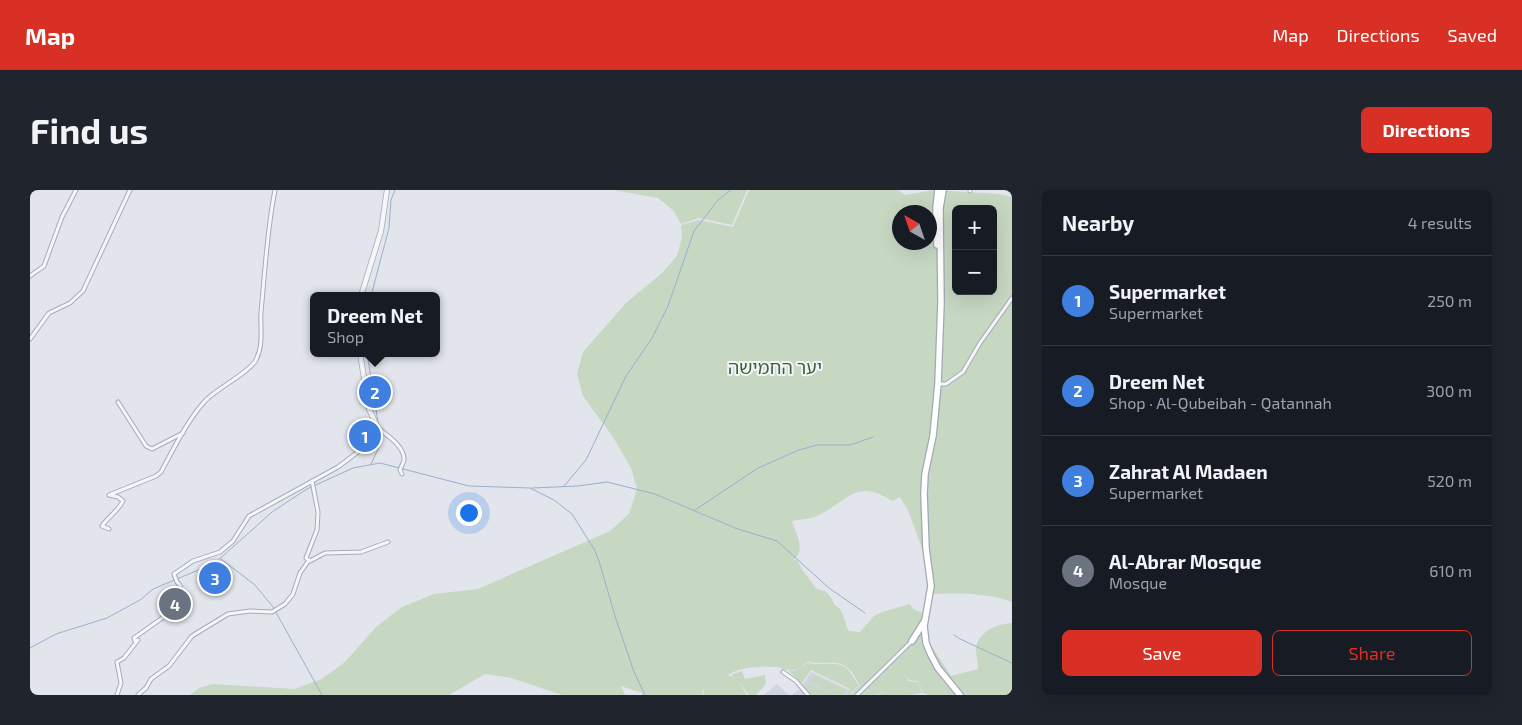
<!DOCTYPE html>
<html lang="en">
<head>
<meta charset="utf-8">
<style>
  :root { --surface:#171b24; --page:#20242c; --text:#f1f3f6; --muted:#9ea1a6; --line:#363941; --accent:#d93025 }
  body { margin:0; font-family:"Exo 2","Noto Sans Hebrew",sans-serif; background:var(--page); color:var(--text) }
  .controls { position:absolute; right:15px; top:15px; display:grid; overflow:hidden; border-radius:8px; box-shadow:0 5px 20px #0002 }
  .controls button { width:45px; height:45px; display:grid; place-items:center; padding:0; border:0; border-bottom:1px solid var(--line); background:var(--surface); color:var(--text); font:25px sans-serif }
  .compass { position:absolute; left:862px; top:15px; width:45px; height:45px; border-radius:50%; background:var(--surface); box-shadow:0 5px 20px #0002; rotate:320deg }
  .you { position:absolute; left:438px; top:322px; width:18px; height:18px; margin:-12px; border:4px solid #fff; border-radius:50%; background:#1a73e8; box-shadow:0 0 0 8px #1a73e833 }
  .badge { display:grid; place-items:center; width:32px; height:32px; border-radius:50%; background:var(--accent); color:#fff; font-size:16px; font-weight:700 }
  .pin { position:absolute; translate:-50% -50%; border:2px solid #fff; box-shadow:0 1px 5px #0006 }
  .popup { position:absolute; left:280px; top:102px; width:130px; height:65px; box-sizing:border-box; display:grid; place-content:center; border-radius:8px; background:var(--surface); filter:drop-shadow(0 1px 4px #0005); font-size:16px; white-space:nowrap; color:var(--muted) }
  .popup b { font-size:19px; color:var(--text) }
  .popup::after { content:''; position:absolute; left:50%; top:100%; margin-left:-10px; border:10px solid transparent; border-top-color:var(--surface) }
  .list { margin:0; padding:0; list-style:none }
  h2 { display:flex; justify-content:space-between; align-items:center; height:65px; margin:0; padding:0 20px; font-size:21px }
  h2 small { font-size:16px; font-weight:400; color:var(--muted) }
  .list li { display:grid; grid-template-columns:32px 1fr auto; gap:15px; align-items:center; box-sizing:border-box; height:90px; padding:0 20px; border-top:1px solid var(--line) }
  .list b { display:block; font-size:19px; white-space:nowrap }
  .list p { margin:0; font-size:16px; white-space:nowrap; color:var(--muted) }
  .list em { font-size:16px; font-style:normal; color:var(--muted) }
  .actions { display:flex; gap:10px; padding:15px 20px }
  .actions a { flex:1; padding:11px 0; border:1px solid var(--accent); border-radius:8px; text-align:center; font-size:18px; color:var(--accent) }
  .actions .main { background:var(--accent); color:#fff }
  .map { position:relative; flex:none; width:982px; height:505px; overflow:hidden; border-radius:8px }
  header { display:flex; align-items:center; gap:30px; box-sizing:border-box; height:70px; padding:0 25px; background:var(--accent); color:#fff }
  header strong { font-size:24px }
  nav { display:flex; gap:28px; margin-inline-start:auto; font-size:18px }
  .intro { display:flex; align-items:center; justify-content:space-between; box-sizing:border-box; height:120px; padding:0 30px }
  h1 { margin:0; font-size:35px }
  .button { padding:12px 22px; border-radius:8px; background:var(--accent); color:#fff; font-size:18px; font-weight:700 }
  main { display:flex; gap:30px; padding:0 30px }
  aside { flex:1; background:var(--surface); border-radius:8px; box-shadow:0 5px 20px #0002 }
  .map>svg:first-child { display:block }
</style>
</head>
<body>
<header>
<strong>Map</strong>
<nav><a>Map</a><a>Directions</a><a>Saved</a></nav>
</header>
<div class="intro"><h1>Find us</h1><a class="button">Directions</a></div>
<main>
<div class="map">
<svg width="982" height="505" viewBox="0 0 982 505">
  <rect width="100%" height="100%" fill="#e2e5ec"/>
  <g fill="#d0d4de">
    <polygon points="781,482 819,500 816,505 761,505 770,499"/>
    <polygon points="747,494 759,505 734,505"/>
  </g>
  <g fill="#c6d7c2" fill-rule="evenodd">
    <polygon points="584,0 717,0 702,35 669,28 651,34 644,21 628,8"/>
    <path d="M719,0H868L875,5L905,0L969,4L982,7V412C957,402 925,403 899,404L894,364L878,320L870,307L863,311C828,290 822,306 793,323C783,329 773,329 762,331C766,344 776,359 764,370H767L773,381L787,399C799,401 800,406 805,415C807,417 810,418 811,421C815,427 815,435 819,441L830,442L844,426L852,422L880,414L883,419L897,425L899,452L921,486L948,479C948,472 946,466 946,459C948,441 967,434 982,433V505H899L893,503L888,491L880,490L874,485L879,491L888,492L892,503L880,505H848L855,501L846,505H820L830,495C826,490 824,483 819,479C807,468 792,475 778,472C774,474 769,479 764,480C757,482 752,477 745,477C731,476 709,477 698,485L703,487L701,485L712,481L715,489L735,485L736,494L726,505H719L708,491L717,505H673L675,496L672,503V505H612V503L591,496L595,505H532L481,488L455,484L419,505H160L169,498L183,494L264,499L292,489L315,472L346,437L372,417L404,404L448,399L580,341L599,324L607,299L601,278L583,247L553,206L547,184L553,162L596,113L632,83L647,66L652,48L651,35L669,30L703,37ZM926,19H963V101H926ZM869,22H899V52H869Z"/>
    <path d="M778,473C792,477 810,468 820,482C823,486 825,491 829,495L819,505H816L820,499L781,480L772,493L759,481H764Z"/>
    <polygon points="784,485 815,500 813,505 807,505 780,492"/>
    <polygon points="778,494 804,505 782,505 776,497"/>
  </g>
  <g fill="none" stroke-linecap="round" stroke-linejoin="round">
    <g stroke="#9aafcf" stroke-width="1">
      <polyline points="341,106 359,38 361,10 365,0"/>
      <polyline points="337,163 348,232"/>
      <polyline points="341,274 349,257 348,241"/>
      <polyline points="534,296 556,270 596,186 622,148 638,116 664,41 688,10 701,0"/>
      <polyline points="502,298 548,296 577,292 625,304 705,338 747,351 799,398 835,423"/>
      <polyline points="665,320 728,278 769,260 787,255 820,255 843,247"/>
      <polyline points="191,369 225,395 243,417 292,505"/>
      <polyline points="924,445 930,449 982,473"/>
      <polyline points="0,458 26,444 77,428 110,410 123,399 185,373 242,322 277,299 323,278 350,273 439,296 500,298 524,310 542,324 564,359 569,371 585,426 604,482 615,505"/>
    </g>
    <g stroke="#a6abb7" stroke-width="5">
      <g id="minor">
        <polyline points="940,1 940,0"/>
        <polyline points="0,86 14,76 32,27 46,0"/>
        <polyline points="0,149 19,123 40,113 53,101 100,0"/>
        <polyline points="909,194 916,194 933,182 950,153 982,108"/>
        <polyline points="88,212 116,256 122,259 153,243"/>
        <polyline points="282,291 288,322 287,340 276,368 280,371 295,363 331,362 358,352"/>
        <path d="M79,339L72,336C78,327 88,321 93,311L88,307L79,305L126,286L131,282C144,258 157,231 175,211C186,199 220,182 226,170C234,154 230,139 231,122C235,81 237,40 245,0"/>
        <path d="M135,426C135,416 142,408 150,403"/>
        <polyline points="753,482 766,491 778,505"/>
        <path d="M87,505L91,493L87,472L94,468L108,450L105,451L104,448L135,426H144L153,415L150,395L147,392L144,384L163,371L190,362L203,351L219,326L308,277L341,252L348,238C357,245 374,256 374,269C374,272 371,277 370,280L372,284"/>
        <polyline points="108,505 116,498 121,489 139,476 162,446 198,424 220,421 242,422 255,414 263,404 270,383 279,370"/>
        <polyline points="827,505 882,451"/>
      </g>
    </g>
    <g stroke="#a6abb7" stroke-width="6">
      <g id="tertiary">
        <polyline points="331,106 351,41 357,0"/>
        <polyline points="330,163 339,219 348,238"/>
      </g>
    </g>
    <g stroke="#a0a8b9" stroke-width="8">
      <g id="primary">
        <polyline points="913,0 910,18 911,113 908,194 903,246 895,284 894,304 896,358 901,396 894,436 896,453 901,465 908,478 930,505"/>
        <polyline points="907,55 906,18 908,0"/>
        <polyline points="882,451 894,432"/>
      </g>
    </g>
    <use href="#minor" stroke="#f5f6f9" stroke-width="3"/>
    <use href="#tertiary" stroke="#f5f6f9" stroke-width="4.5"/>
    <use href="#primary" stroke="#fff" stroke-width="5.5"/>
  </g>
  <g text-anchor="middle" stroke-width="4" stroke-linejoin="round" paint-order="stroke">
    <g font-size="18" fill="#396334" stroke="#f2f4f9">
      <text x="745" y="184">יער החמישה</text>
    </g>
  </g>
</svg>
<div class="controls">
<button>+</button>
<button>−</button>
</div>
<svg class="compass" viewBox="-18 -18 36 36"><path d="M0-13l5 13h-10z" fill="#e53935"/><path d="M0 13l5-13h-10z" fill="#9ea1a6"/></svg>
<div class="you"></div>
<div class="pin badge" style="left:335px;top:246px;background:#3f7fe0">1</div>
<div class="pin badge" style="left:345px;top:202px;background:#3f7fe0">2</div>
<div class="popup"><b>Dreem Net</b>Shop</div>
<div class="pin badge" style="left:185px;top:388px;background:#3f7fe0">3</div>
<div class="pin badge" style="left:145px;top:414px;background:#6b7280">4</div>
</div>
<aside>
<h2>Nearby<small>4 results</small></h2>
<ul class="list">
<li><span class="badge" style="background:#3f7fe0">1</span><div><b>Supermarket</b><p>Supermarket</p></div><em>250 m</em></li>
<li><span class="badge" style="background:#3f7fe0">2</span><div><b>Dreem Net</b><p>Shop · Al-Qubeibah - Qatannah</p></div><em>300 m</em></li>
<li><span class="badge" style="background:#3f7fe0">3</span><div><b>Zahrat Al Madaen</b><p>Supermarket</p></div><em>520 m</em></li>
<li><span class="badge" style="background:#6b7280">4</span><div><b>Al-Abrar Mosque</b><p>Mosque</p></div><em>610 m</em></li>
</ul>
<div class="actions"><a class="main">Save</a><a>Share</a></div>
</aside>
</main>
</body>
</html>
